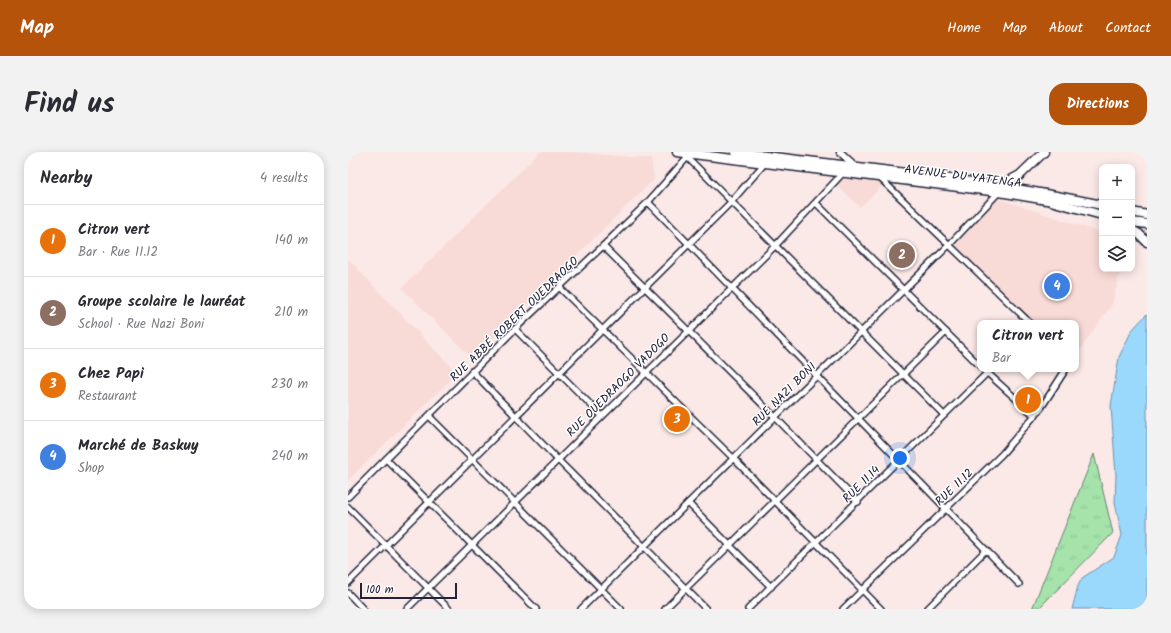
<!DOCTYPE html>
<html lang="en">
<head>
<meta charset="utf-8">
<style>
  :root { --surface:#fff; --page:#f2f2f3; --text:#2b2b33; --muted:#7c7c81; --line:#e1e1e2; --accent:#b45309 }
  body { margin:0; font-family:Kalam,sans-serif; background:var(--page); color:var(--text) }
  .controls { position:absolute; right:12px; top:12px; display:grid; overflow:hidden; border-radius:8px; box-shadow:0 2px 10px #0003 }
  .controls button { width:36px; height:36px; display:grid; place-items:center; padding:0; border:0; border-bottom:1px solid var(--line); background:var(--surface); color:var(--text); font:20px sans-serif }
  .scale { position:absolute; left:12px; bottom:10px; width:97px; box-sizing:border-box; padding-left:4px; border:2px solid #22223b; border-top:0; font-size:11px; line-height:14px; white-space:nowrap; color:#22223b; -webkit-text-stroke:3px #fff; paint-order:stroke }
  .you { position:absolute; left:552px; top:306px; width:14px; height:14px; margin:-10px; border:3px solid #fff; border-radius:50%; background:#1a73e8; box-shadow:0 0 0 6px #1a73e833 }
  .badge { display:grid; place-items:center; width:26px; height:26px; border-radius:50%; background:var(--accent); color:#fff; font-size:13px; font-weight:700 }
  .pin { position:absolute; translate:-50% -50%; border:2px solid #fff; box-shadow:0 1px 4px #0006 }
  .popup { position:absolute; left:629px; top:168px; width:102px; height:52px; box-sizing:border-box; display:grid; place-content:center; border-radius:8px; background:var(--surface); filter:drop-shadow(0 1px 3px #0005); font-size:13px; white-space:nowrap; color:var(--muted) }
  .popup b { font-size:15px; color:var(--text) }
  .popup::after { content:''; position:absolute; left:50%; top:100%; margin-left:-8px; border:8px solid transparent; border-top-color:var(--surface) }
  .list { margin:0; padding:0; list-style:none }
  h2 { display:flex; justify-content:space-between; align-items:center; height:52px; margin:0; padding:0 16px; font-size:17px }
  h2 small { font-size:13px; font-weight:400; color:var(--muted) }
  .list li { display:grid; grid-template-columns:26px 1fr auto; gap:12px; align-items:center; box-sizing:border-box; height:72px; padding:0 16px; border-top:1px solid var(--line) }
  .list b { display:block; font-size:15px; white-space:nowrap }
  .list p { margin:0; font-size:13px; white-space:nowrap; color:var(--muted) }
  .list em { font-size:13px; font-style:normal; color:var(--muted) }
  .icon { flex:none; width:22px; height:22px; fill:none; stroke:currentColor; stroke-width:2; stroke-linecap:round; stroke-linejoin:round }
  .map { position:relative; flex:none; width:799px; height:457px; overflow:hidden; border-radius:16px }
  header { display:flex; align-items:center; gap:24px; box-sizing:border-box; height:56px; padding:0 20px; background:var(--accent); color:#fff }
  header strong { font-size:19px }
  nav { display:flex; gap:22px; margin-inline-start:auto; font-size:14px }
  .intro { display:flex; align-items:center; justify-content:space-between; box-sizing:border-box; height:96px; padding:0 24px }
  h1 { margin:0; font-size:28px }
  .button { padding:10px 18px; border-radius:16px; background:var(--accent); color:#fff; font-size:14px; font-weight:700 }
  main { display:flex; gap:24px; padding:0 24px }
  aside { flex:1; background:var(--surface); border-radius:16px; box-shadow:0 2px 10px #0003 }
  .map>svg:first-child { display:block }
</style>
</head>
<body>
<header>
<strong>Map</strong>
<nav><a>Home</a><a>Map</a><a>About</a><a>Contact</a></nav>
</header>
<div class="intro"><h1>Find us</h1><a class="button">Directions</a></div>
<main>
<aside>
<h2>Nearby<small>4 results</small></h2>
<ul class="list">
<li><span class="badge" style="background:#e8710a">1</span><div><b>Citron vert</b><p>Bar · Rue 11.12</p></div><em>140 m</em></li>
<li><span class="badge" style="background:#8d6e63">2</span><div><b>Groupe scolaire le lauréat</b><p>School · Rue Nazi Boni</p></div><em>210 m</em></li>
<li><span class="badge" style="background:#e8710a">3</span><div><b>Chez Papi</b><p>Restaurant</p></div><em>230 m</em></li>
<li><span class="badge" style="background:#3f7fe0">4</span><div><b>Marché de Baskuy</b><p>Shop</p></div><em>240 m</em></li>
</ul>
</aside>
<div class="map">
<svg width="799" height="457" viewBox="0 0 799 457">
  <defs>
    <pattern id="park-tufts" width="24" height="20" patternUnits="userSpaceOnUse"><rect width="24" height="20" fill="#a5e3ab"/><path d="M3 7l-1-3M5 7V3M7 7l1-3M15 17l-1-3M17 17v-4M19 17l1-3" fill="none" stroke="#8ec294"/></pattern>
  </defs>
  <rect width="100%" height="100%" fill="#fbe9e7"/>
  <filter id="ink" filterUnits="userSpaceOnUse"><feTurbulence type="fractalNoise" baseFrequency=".025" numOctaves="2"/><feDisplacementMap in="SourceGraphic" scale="8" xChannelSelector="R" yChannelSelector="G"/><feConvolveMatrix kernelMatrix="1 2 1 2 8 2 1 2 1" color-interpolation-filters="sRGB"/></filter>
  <g filter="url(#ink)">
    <g fill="#f8dad6">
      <polygon points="192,0 225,0 303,7 306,27 124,206 54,136"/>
      <polygon points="494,27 531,30 535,33 512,55 489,33"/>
      <polygon points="648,46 754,81 754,117 773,117 764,152 728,203 728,171 686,171 604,91"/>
      <polygon points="0,107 109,221 0,328"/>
    </g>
    <polygon fill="url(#park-tufts)" stroke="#648273" points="746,302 765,381 690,457 684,457"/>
    <polygon fill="#9ad9fc" stroke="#6a90af" points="799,162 799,457 724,457 730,434 734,426 766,405 774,383 767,351 768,323 763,254 771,205 784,178"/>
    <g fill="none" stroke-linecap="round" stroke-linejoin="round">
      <g stroke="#22223b" stroke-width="8">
        <g id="minor">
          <polyline points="340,6 596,263"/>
          <polyline points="532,26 682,171"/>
          <polyline points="300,50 671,432"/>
          <polyline points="468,51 632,214"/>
          <polyline points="255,94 427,265 510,350"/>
          <polyline points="212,136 385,306 533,457"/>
          <polyline points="167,177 254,264"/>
          <polyline points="635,217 687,264"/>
          <polyline points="124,219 210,308 358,457"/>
          <polyline points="81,264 273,457"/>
          <polyline points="38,307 188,457"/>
          <polyline points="0,345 167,177 255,94 300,50 343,1"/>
          <polyline points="340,351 423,435"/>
          <polyline points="0,355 101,457"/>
          <polyline points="0,431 383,50 417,11"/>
          <polyline points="0,441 15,457"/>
          <polyline points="59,457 427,94 494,22"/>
          <polyline points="233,457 601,93 651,40"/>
          <polyline points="317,457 598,180"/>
          <polyline points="400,457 639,221"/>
          <polyline points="495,457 654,302 693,256 718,217"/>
          <polyline points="579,457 638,398"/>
        </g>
      </g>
      <g stroke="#22223b" stroke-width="9">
        <polyline id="tertiary" points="492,0 507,14"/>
      </g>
      <g stroke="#22223b" stroke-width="11">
        <g id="primary">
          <polyline points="329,0 651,40 699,48 754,63"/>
          <path d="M388,0C510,16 634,27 754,53"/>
          <polyline points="653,33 672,23 696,0"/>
          <polyline points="784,60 799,63"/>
          <polyline points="784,70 799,72"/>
          <polyline points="784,78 791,82 799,90"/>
        </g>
      </g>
      <use href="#minor" stroke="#fff" stroke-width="5"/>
      <use href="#tertiary" stroke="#fff" stroke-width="6"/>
      <use href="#primary" stroke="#fff" stroke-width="8"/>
    </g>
  </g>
  <g text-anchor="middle" stroke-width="3" stroke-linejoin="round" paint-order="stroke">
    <g font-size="12" fill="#22223b" stroke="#fff">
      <text transform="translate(615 24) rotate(7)" y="4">AVENUE DU YATENGA</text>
      <text transform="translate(166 167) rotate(-44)" y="4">RUE ABBÉ ROBERT OUEDRAOGO</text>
      <text transform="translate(270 233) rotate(-45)" y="4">RUE OUEDRAOGO VADOGO</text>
      <text transform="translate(436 242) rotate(-45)" y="4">RUE NAZI BONI</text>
      <text transform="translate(513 332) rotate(-45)" y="4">RUE 11.14</text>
      <text transform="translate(606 335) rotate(-44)" y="4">RUE 11.12</text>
    </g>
  </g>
</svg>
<div class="controls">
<button>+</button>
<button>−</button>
<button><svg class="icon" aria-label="layers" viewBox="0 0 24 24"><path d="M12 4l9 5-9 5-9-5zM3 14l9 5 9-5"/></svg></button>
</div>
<div class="scale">100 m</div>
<div class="you"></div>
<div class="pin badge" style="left:680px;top:248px;background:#e8710a">1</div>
<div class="popup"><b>Citron vert</b>Bar</div>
<div class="pin badge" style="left:554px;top:103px;background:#8d6e63">2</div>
<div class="pin badge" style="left:329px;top:267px;background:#e8710a">3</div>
<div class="pin badge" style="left:709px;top:134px;background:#3f7fe0">4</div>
</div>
</main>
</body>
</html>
